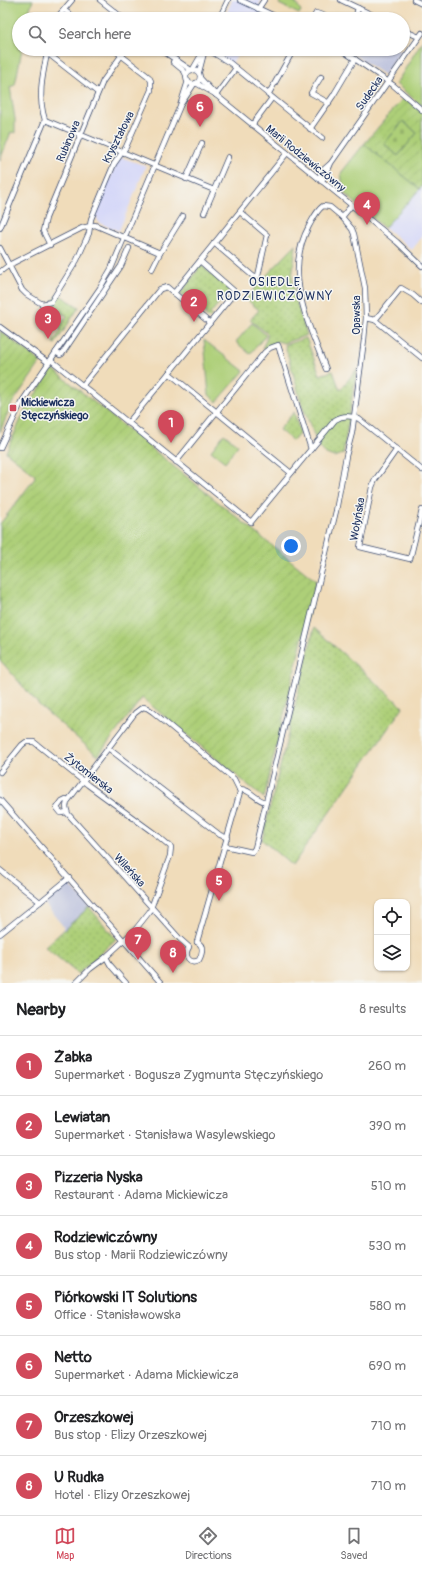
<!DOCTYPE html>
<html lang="en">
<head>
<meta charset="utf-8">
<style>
  :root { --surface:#fff; --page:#f2f2f2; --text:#202124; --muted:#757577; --line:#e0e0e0; --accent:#d1495b }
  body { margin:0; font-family:Pangolin,sans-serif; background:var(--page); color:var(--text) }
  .controls { position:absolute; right:12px; bottom:12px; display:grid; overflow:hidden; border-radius:8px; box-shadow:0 1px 3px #0004 }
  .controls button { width:36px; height:36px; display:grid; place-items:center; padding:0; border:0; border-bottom:1px solid var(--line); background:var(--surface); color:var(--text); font:20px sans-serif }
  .you { position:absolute; left:291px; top:546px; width:14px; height:14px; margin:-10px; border:3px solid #fff; border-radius:50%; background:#1a73e8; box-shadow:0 0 0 6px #1a73e833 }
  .badge { display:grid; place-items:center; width:26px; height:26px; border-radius:50%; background:var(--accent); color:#fff; font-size:13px; font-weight:700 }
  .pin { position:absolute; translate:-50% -33px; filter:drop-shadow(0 1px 2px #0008) }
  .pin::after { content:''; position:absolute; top:21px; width:14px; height:12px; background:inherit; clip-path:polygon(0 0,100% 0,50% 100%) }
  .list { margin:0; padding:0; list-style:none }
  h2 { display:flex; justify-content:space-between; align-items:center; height:52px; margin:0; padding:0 16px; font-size:17px }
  h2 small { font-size:13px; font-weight:400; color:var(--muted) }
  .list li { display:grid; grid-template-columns:26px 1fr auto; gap:12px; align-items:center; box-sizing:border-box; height:60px; padding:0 16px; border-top:1px solid var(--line) }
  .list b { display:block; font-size:15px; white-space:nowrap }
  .list p { margin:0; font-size:13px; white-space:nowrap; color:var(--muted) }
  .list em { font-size:13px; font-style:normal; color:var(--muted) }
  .icon { flex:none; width:22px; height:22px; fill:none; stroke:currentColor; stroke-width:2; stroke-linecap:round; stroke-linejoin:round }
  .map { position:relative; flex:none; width:422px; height:983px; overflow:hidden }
  .search { position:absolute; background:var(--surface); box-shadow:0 1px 3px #0004; left:12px; right:12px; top:12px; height:44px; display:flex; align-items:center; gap:10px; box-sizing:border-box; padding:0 14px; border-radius:22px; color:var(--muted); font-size:15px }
  .sheet { height:532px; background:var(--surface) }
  nav { display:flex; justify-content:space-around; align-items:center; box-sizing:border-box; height:56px; border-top:1px solid var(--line); background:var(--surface); font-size:11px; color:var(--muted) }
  nav a { display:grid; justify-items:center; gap:2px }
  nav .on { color:var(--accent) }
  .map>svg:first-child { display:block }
</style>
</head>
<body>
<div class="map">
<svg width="422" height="983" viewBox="0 0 422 983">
  <defs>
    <pattern id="grass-dots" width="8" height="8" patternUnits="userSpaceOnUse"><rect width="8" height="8" fill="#adcf78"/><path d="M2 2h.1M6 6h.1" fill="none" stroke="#94b26a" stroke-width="1.8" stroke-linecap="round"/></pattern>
    <pattern id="cemetery-stones" width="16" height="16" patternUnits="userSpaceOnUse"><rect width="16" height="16" fill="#adcf78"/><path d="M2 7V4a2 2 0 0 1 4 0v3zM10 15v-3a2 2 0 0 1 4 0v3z" fill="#94b26a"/></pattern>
    <pattern id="garden-furrows" width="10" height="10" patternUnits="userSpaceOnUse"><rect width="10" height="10" fill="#adcf78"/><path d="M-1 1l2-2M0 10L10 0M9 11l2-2" fill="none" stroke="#94b26a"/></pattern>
  </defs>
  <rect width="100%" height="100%" fill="#f6f6f2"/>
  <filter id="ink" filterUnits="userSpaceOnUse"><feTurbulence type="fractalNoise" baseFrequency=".025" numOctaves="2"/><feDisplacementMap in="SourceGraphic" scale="8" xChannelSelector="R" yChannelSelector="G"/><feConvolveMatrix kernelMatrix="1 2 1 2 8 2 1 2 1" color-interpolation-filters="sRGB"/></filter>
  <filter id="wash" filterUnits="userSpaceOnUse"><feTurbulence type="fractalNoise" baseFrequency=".012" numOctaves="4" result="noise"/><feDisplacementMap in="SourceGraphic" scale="16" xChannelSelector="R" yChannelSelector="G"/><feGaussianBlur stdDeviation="0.9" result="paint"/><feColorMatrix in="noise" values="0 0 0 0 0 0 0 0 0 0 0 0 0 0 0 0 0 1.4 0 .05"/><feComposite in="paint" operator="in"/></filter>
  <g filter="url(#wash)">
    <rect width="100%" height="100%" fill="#f0dcba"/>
    <g fill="#d6d8f8">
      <polygon points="232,0 261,0 259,5 263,9 258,19 224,19"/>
      <polygon points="211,49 241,49 230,66"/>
      <polygon points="404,97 422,113 422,237 412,250 344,193 341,173"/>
      <polygon points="121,157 146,166 119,231 99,223 95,213 114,169"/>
    </g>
    <g fill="#bec3dd">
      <polygon points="357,49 402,49 384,75 353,54"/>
      <polygon points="68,883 89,907 63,931 63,926 44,903"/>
    </g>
    <g fill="url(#grass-dots)" stroke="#647f6b">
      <polygon points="296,245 292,278 296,301 307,335 284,343 277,341 265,349 262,349 268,334 250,320 259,310 246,299 259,283"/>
      <polygon points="199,266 202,266 231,290 229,295 227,293 210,314 212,316 209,318 205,316 207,314 183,295 179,295 198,270 196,268"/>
      <polygon points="58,294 79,307 55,344 53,343 61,330 59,328 67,316 52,307 50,309 51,304"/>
      <polygon points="306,338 320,375 333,371 340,390 357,369 343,454 334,457 326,454 319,447 302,405 285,345"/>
      <polygon points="294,412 300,433 293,441 279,430"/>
      <polygon points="314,628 403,707 292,866 262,840"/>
      <polygon points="89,907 116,939 78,974 45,947"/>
    </g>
    <polygon fill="url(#cemetery-stones)" stroke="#647f6b" points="403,121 417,133 398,156 384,144"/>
    <g fill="#adcf78" stroke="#647f6b">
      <polygon points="0,0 33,0 26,19 19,19 19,49 22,49 15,85 10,87 15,119 15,133 11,132 0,160"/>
      <path d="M281,0C294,0 295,0 301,11L299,14L279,4Z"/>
      <polygon points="422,41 422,106 396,84"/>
      <polygon points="364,144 420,189 384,228 344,193 341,173"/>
      <polygon points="252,323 266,335 250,354 236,342"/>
      <polygon points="204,340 244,371 217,402 209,395"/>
      <polygon points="224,434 238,445 225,462 211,451"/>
    </g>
    <g fill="url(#garden-furrows)" stroke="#647f6b" fill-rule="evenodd">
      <path d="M404,97L422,113V186L420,189L364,144ZM403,121L417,133L398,156L384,144Z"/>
      <polygon points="0,331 41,362 11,405 0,432"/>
      <polygon points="53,369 316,581 264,798 142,698 98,756 40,706 0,660 0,524 35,478 34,474 6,452 26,408"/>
    </g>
  </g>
  <g filter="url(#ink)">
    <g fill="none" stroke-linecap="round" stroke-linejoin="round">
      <g stroke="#3b496c" stroke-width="6">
        <g id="minor">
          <polyline points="100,0 124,19"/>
          <polyline points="240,0 281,19"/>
          <polyline points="341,0 381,19"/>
          <polyline points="414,0 422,4"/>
          <polyline points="258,9 264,0"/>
          <polyline points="64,10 76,19"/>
          <polyline points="56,19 72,0"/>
          <polyline points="219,19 228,0"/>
          <polyline points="313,19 316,13 334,19"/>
          <polyline points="355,19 358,8"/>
          <polyline points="403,30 419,37"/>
          <polyline points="160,49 191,70"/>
          <polyline points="207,49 230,63 322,138"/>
          <polyline points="340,49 393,85 422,110"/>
          <polyline points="47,54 51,56 97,92"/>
          <polyline points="173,62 184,71 186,75"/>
          <polyline points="193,69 200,57"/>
          <circle cx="193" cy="77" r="7"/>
          <polyline points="199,72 205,49"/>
          <polyline points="321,77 311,93 329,103"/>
          <polyline points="200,78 216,95 397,242 422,266"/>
          <polyline points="196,83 215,94"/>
          <polyline points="216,95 236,68"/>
          <polyline points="268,95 294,49"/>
          <polyline points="181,104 194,84"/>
          <polyline points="45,120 214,190 228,157"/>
          <polyline points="252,125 272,98"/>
          <polyline points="310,129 333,96 355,59"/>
          <polyline points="186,179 202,143"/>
          <polyline points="319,179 322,171 330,164"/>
          <polyline points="321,181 326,175 331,163 422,33"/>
          <polyline points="204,213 214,190"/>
          <polyline points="342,217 351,206"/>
          <path d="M0,228L45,120C37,96 43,73 48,49"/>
          <polyline points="214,243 254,277 258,276 267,235 240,212"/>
          <polyline points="50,245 43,231 46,218 103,81 126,49"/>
          <polyline points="0,248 22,290 26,294 42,304 51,302 77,260 89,233 91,219 114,164 126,147 151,90 151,81 149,77 113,49"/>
          <polyline points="152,269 160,253"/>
          <polyline points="0,272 9,265 82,228 95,225 160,253 183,216"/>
          <polyline points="174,293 210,323"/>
          <polyline points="366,318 375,320 422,358"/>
          <polyline points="375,320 401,288 413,295 422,303"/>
          <polyline points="0,327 49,363"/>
          <polyline points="56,352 60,355 62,354 121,266 129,248"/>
          <path d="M51,360L251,522L335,420C343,415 350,415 359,419L422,470"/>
          <polyline points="169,373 291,473"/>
          <polyline points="82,386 160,289 167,287 174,293 287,153"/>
          <polyline points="128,423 231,297 234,291 200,261"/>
          <polyline points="0,448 21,403 100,288 111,269 180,106 188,81"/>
          <polyline points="397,449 375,480 372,487 360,547 410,559 422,510"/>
          <polyline points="176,462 265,352 270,348 278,345 311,449"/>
          <polyline points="108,748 220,835 228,838"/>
          <polyline points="0,772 22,745 26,742 34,742 88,785 158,836 171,847 170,856 150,911 135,930 106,957 111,966 126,983"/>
          <polyline points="0,800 161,983"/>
          <polyline points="67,812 61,813 57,808 62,801 66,799 68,800"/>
          <path d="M225,846L252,852L255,848L336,511L346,456L352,433L364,340L366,318L365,288L354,234L352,229L342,217L330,207L323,206C316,211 313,219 309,226C283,274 308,323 326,369"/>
          <polyline points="0,870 40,902 69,878"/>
          <polyline points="0,934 40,902"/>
          <path d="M197,942C205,946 202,954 199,960C190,965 183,956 189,947L180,939L68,814L66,807L67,802L135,713L143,707L147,708L153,712L234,779L239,789C251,789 255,800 266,802"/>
          <polyline points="197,942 240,792 239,789"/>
          <polyline points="76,983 90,969 106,957"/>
        </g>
      </g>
      <use href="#minor" stroke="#fff" stroke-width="4.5"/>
    </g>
  </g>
  <rect fill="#d1495b" stroke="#f6f6f2" stroke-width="1.5" x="9" y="404" width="8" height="8" rx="2"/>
  <g text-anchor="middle" stroke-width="3" stroke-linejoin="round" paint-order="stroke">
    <g font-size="11" fill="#1b2f5e" stroke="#f6f6f2">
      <text transform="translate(369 93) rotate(-55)" y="4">Sudecka</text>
      <text transform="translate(118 137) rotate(-63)" y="4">Kryształowa</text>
      <text transform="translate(68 141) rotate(-67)" y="4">Rubinowa</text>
      <text transform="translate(306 158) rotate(39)" y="4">Marii Rodziewiczówny</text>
      <text transform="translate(356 315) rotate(-90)" y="4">Opawska</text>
      <text transform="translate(357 519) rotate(-80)" y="4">Wołyńska</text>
      <text transform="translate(89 773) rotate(38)" y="4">Żytomierska</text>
      <text transform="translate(130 870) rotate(48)" y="4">Wileńska</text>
    </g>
    <g font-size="11" font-weight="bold" fill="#1b2f5e" stroke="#f6f6f2" text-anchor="start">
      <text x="21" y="406">Mickiewicza<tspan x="21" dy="13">Stęczyńskiego</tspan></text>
    </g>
    <g font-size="12" letter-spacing="1" fill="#1b2f5e" stroke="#f6f6f2">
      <text x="275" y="286">OSIEDLE<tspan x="275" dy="14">RODZIEWICZÓWNY</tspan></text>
    </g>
  </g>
</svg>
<div class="controls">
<button><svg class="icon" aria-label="locate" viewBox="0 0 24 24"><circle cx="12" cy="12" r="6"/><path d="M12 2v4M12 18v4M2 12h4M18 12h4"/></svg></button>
<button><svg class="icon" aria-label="layers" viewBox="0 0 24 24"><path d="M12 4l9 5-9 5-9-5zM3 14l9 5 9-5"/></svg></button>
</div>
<div class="you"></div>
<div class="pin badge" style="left:171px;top:443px">1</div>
<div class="pin badge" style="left:194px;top:322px">2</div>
<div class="pin badge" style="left:48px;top:339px">3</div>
<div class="pin badge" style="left:367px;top:225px">4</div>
<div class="pin badge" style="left:219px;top:901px">5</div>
<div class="pin badge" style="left:200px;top:127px">6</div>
<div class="pin badge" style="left:138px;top:960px">7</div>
<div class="pin badge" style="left:173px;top:973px">8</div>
<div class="search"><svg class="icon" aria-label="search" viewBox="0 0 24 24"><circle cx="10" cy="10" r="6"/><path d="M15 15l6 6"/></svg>Search here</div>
</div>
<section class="sheet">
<h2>Nearby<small>8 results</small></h2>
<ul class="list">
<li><span class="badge">1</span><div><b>Żabka</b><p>Supermarket · Bogusza Zygmunta Stęczyńskiego</p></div><em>260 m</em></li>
<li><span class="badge">2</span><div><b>Lewiatan</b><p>Supermarket · Stanisława Wasylewskiego</p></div><em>390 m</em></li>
<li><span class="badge">3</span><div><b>Pizzeria Nyska</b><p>Restaurant · Adama Mickiewicza</p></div><em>510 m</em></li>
<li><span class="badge">4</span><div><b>Rodziewiczówny</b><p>Bus stop · Marii Rodziewiczówny</p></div><em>530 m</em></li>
<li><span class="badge">5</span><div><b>Piórkowski IT Solutions</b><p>Office · Stanisławowska</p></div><em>580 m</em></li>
<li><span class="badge">6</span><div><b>Netto</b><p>Supermarket · Adama Mickiewicza</p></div><em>690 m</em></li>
<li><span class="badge">7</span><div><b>Orzeszkowej</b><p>Bus stop · Elizy Orzeszkowej</p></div><em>710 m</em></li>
<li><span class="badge">8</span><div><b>U Rudka</b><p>Hotel · Elizy Orzeszkowej</p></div><em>710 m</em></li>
</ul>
</section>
<nav>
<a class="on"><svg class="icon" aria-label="map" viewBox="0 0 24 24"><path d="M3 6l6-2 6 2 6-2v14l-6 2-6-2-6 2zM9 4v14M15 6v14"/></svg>Map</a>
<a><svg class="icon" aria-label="directions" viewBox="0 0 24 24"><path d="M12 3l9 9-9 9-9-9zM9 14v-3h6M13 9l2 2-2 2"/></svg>Directions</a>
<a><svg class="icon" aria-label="saved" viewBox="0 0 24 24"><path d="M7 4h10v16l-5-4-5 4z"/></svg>Saved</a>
</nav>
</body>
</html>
